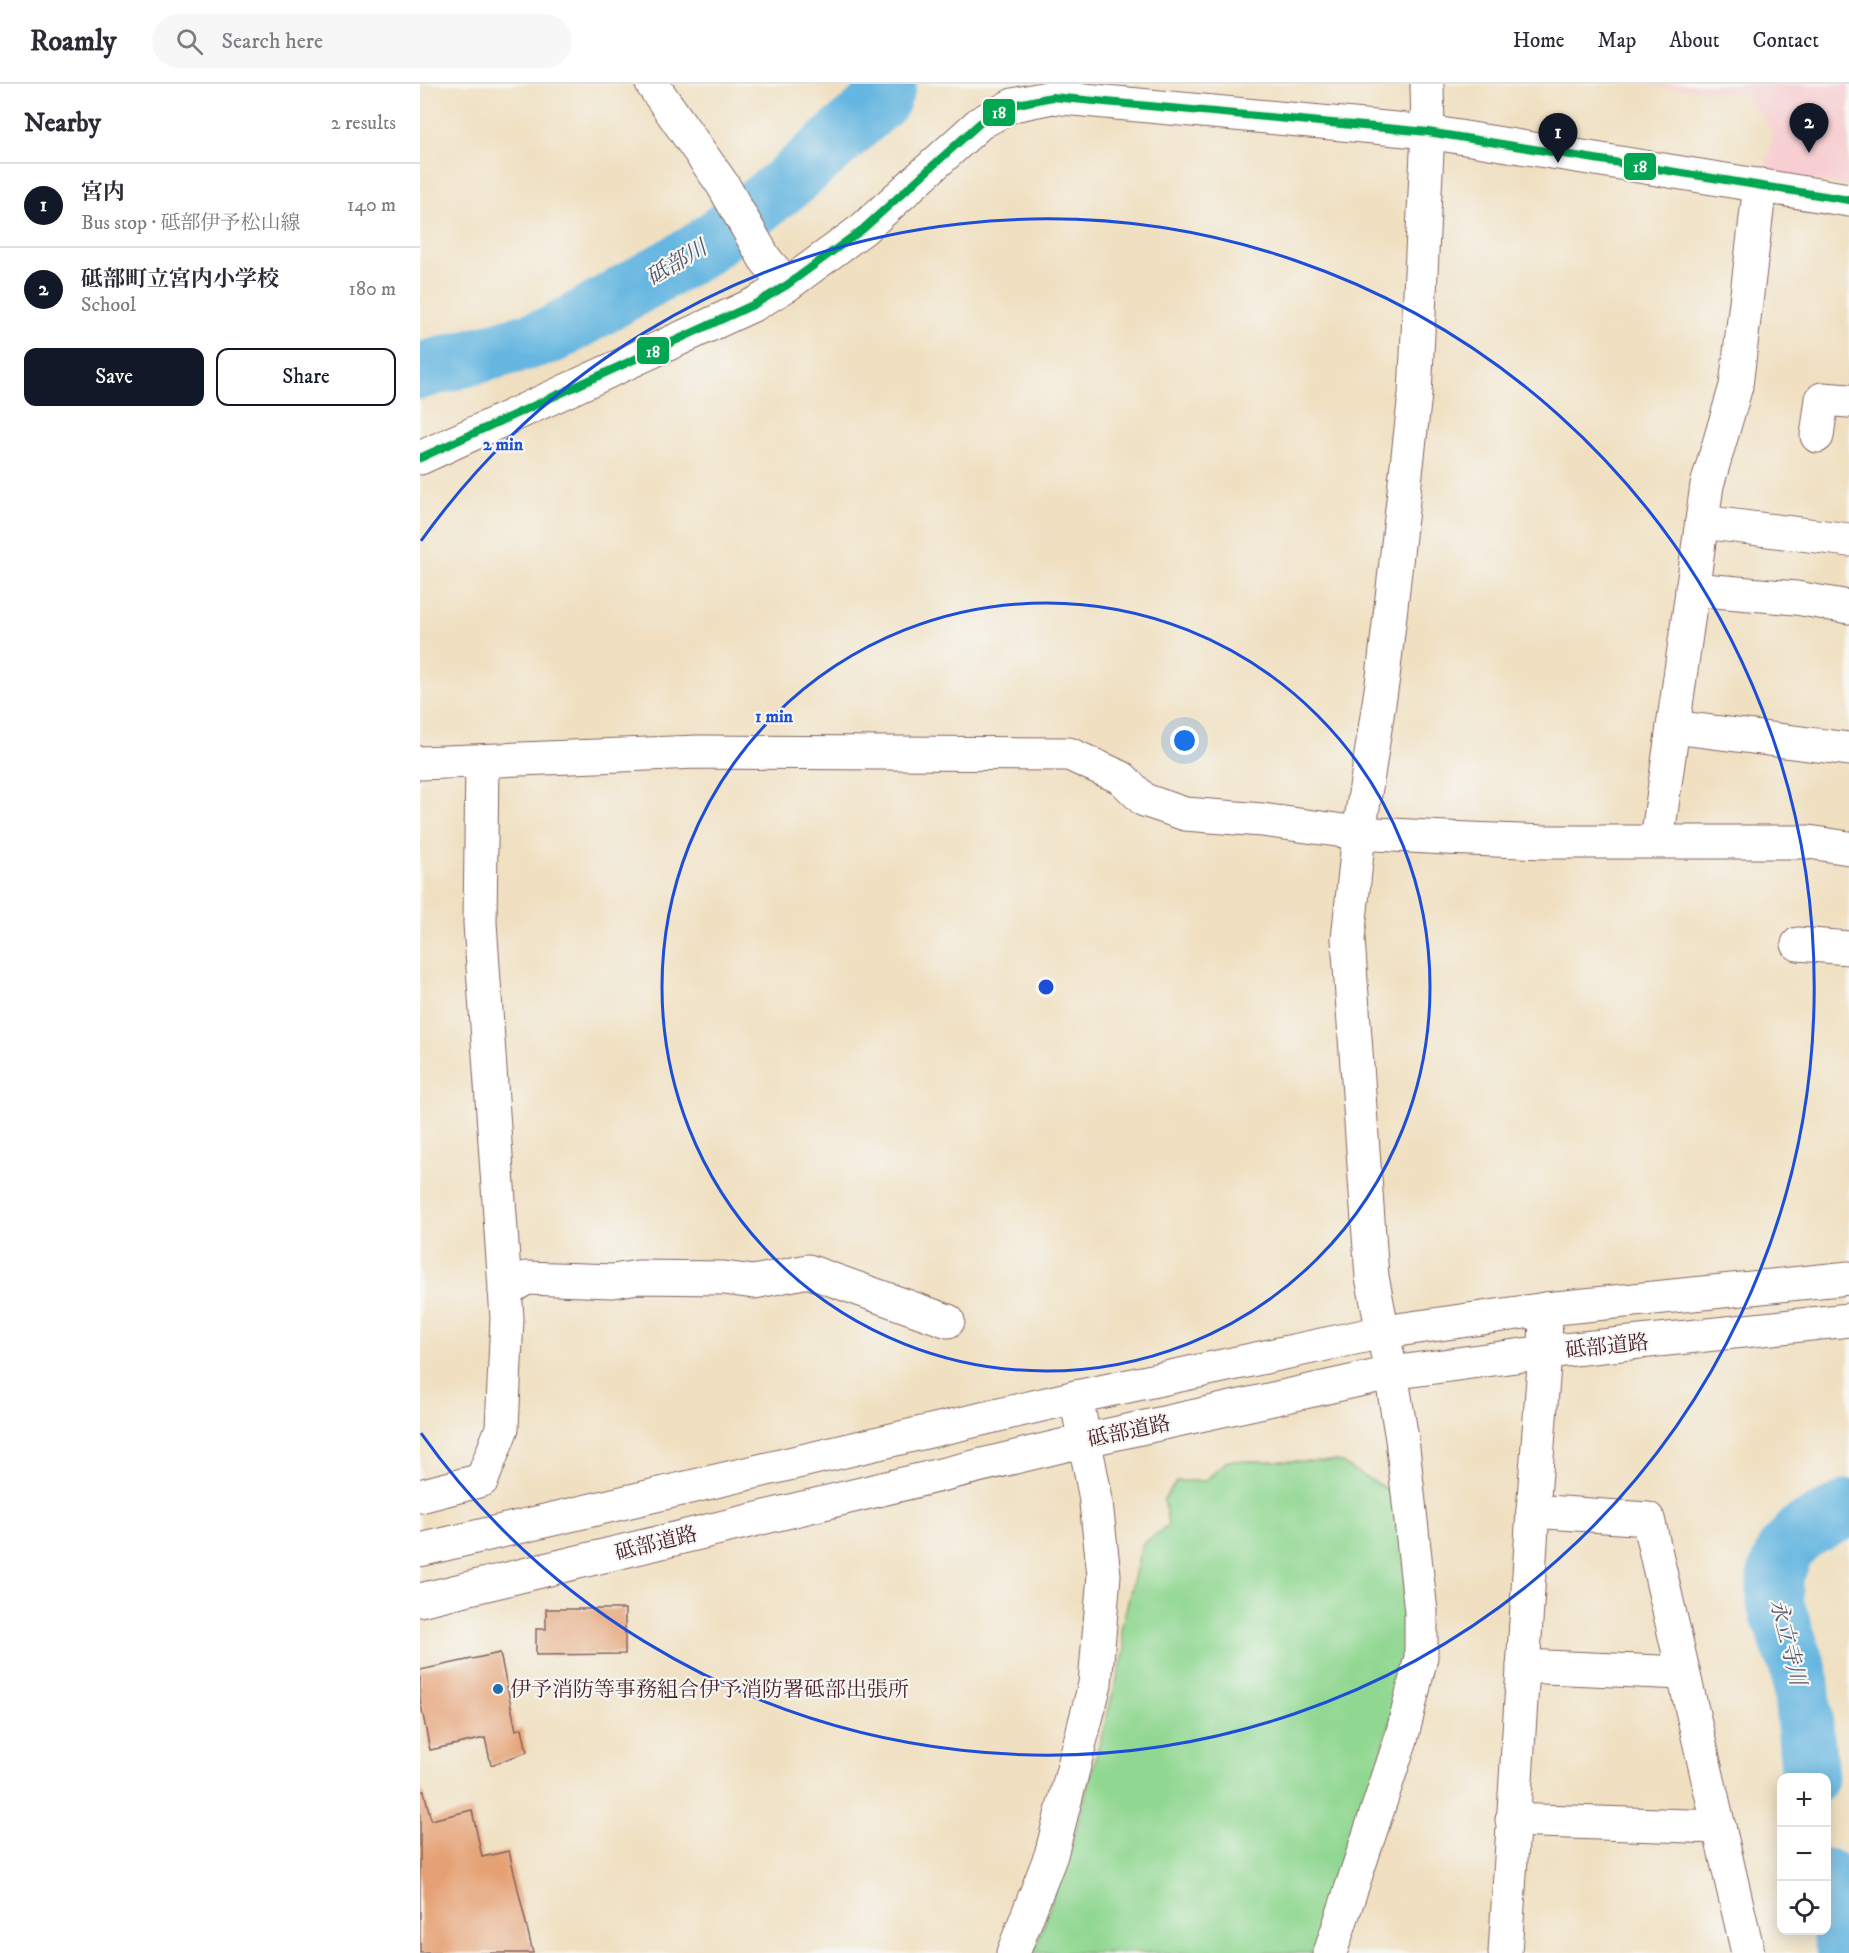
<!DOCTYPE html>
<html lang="en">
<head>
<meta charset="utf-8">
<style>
  :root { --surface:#fff; --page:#f7f7f7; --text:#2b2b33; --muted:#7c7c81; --line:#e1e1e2; --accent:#111827 }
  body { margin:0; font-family:"IM FELL DW Pica","Noto Serif JP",serif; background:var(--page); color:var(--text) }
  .controls { position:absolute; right:18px; bottom:18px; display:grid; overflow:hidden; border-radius:12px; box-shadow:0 3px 15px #0003 }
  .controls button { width:54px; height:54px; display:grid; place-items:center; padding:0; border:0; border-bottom:2px solid var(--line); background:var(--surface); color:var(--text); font:30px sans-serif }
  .you { position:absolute; left:765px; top:657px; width:21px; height:21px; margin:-15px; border:4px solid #fff; border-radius:50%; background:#1a73e8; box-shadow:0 0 0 9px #1a73e833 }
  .badge { display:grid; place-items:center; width:39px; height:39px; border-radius:50%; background:var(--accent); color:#fff; font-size:20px; font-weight:700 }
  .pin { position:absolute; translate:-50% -50px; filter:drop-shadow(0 2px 3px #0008) }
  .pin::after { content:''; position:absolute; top:32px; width:21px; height:18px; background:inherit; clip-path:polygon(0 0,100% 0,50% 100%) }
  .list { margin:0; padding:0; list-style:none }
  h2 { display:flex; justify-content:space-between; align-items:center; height:78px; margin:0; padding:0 24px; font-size:26px }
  h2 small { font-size:20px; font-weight:400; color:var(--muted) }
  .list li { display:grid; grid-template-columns:39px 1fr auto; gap:18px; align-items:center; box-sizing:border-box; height:84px; padding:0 24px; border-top:2px solid var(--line) }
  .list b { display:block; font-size:22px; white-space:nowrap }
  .list p { margin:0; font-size:20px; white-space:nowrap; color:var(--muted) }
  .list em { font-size:20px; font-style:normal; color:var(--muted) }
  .actions { display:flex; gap:12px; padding:18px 24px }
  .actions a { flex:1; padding:14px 0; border:2px solid var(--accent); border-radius:12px; text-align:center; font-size:21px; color:var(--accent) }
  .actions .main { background:var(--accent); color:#fff }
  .icon { flex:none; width:33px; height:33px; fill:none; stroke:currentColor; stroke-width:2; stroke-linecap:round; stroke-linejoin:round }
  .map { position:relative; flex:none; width:1429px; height:1869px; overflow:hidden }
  header { display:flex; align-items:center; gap:36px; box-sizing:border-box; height:84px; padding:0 30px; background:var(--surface); border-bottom:2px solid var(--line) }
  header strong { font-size:28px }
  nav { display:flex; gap:33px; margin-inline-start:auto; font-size:21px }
  .search { width:420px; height:54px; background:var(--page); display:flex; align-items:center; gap:15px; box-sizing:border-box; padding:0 21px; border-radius:33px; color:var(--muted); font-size:22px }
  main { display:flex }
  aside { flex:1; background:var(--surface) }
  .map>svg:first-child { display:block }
</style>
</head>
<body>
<header>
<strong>Roamly</strong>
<div class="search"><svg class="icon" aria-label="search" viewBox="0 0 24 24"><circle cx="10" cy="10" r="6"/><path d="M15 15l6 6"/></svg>Search here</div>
<nav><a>Home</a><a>Map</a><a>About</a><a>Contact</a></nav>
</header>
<main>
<aside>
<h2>Nearby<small>2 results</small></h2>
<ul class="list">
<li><span class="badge">1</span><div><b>宮内</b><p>Bus stop · 砥部伊予松山線</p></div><em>140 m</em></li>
<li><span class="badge">2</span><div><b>砥部町立宮内小学校</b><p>School</p></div><em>180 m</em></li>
</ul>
<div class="actions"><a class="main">Save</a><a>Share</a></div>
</aside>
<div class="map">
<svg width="1429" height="1869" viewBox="0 0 1429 1869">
  <rect width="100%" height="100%" fill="#f6f6f2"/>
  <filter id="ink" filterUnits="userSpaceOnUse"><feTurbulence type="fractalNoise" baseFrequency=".0167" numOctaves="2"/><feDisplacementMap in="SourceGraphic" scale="12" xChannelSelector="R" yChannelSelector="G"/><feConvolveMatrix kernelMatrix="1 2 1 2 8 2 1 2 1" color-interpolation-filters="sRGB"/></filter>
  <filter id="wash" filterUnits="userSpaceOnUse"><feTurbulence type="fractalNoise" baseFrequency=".008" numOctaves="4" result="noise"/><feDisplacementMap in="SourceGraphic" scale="24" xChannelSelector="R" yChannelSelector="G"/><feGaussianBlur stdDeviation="1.35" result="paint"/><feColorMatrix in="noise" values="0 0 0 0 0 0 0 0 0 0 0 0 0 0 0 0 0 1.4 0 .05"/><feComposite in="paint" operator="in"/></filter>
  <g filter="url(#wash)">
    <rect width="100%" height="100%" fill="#f0e0c1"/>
    <polygon fill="#f7cfd2" points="1207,0 1429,0 1429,102 1344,89 1353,48 1324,10"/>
    <polygon fill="#90d791" stroke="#6d7b5e" stroke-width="1.5" points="807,1377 918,1377 978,1412 992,1569 899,1869 614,1869 656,1745 705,1566 701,1546 722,1461 748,1441 744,1415 757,1397 785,1397"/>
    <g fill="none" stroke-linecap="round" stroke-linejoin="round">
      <g stroke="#65b6e0" stroke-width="57">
        <polyline points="0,287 132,251 280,166 370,97 462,16 468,0"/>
        <polyline points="1390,1694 1380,1589 1355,1520 1355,1493 1364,1468 1382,1448 1429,1424"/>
        <polyline points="1406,1793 1426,1869"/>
      </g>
    </g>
    <g id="blocks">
      <g fill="#e5a175">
        <polygon points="126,1525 205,1525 205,1570 116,1571 116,1545 126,1545"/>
        <polygon points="80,1569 96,1646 102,1644 107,1668 71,1681 65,1654 10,1666 0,1616 0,1586"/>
        <polygon points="4,1707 11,1736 52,1726 62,1773 89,1767 113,1869 0,1869 0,1708"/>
      </g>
    </g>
  </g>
  <g filter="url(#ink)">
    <use href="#blocks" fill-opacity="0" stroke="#846360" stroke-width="1.5"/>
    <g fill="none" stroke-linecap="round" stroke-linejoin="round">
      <g stroke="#846360" stroke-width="35">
        <g id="minor">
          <polyline points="232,0 303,101 345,175 367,201"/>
          <polyline points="1397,352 1402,315 1429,317"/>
          <polyline points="1282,438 1429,456"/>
          <polyline points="1272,505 1376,514 1429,523"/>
          <polyline points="1253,643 1429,665"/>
          <polyline points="0,679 278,668 649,670 702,694 724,716 765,730 842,736 939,749 1025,754 1125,758 1389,758 1429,764"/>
          <polyline points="1237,757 1287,401 1316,302 1340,101"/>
          <polyline points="1378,860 1429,864"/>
          <polyline points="85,1207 106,1194 193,1197 218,1193 304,1194 334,1198 388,1187 528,1237"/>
          <polyline points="0,1412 62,1396 82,1344 87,1234 60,839 62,677"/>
          <polyline points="1113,1427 1228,1435 1328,1869"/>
          <polyline points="1103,1582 1263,1589"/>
          <polyline points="1092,1736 1299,1743"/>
          <polyline points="593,1869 631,1771 675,1600 684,1491 675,1410 656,1313"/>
          <polyline points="910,1869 982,1652 1001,1573 1001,1528 982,1355 971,1289 952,1193 928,855 939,749 963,593 995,310 1008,48 1429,116"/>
          <polyline points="1085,1869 1113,1427 1125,1268 1126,1225"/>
        </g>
      </g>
      <g stroke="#846360" stroke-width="35">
        <polyline id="major" points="0,374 335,220 367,201 443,145 560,39 593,21 632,13 1008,48 1007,0"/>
      </g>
      <g stroke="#846360" stroke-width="35">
        <g id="highway">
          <polyline points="0,1466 656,1313 963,1248 1126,1225 1429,1194"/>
          <polyline points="0,1516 666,1356 971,1289 1125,1268 1429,1236"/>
        </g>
      </g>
      <use href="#minor" stroke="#fff" stroke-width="33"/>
      <use href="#major" stroke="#fff" stroke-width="33"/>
      <use href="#highway" stroke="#fff" stroke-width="33"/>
      <g stroke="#f6f6f2" stroke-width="12">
        <polyline id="bus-1" points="0,374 335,220 367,201 443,145 560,39 593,21 632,13 1008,48 1429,116"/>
      </g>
      <use href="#bus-1" stroke="#00a651" stroke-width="8"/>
    </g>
  </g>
  <g fill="none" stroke="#1d4ed8" stroke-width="3">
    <circle cx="626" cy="903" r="384"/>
    <path d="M1 457A768 768 0 1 1 1 1349"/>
  </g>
  <circle fill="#1f6fb2" stroke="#f6f6f2" stroke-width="2" cx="78" cy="1605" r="6"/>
  <g text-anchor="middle" stroke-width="4.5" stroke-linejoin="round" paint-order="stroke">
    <g font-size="21" fill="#4a1f2b" stroke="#f6f6f2">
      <text transform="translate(1187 1262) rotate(-6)" y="7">砥部道路</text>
      <text transform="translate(709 1347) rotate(-12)" y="7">砥部道路</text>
      <text transform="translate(236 1459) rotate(-14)" y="7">砥部道路</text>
    </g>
    <g font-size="21" fill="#4a1f2b" stroke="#f6f6f2" text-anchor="start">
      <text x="90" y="1612">伊予消防等事務組合伊予消防署砥部出張所</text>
    </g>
    <g font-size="22" font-style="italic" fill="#53546a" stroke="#f6f6f2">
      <text transform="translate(256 178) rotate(-31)" y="8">砥部川</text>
      <text transform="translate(1369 1558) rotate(76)" y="8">永立寺川</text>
    </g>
  </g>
  <circle cx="626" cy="903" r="9" fill="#1d4ed8" stroke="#f6f6f2" stroke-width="3"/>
  <g font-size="18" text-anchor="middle" font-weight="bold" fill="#1d4ed8" stroke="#f6f6f2" stroke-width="4.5" stroke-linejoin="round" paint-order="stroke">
    <text x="83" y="366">2 min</text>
    <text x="354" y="638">1 min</text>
  </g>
  <g stroke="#f6f6f2" stroke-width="2">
    <rect x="562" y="14" width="34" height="29" rx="6" fill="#00a651"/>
    <rect x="1203" y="68" width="34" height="29" rx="6" fill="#00a651"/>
    <rect x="216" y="252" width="34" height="29" rx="6" fill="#00a651"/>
  </g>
  <g font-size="16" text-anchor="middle" font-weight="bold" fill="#fff">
    <text x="579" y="34">18</text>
    <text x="1220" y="88">18</text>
    <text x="233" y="273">18</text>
  </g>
</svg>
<div class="controls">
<button>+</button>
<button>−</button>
<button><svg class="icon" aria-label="locate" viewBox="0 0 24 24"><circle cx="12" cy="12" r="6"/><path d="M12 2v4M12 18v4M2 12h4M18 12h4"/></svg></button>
</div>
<div class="you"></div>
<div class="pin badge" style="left:1138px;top:79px">1</div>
<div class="pin badge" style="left:1389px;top:69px">2</div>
</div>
</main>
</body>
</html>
